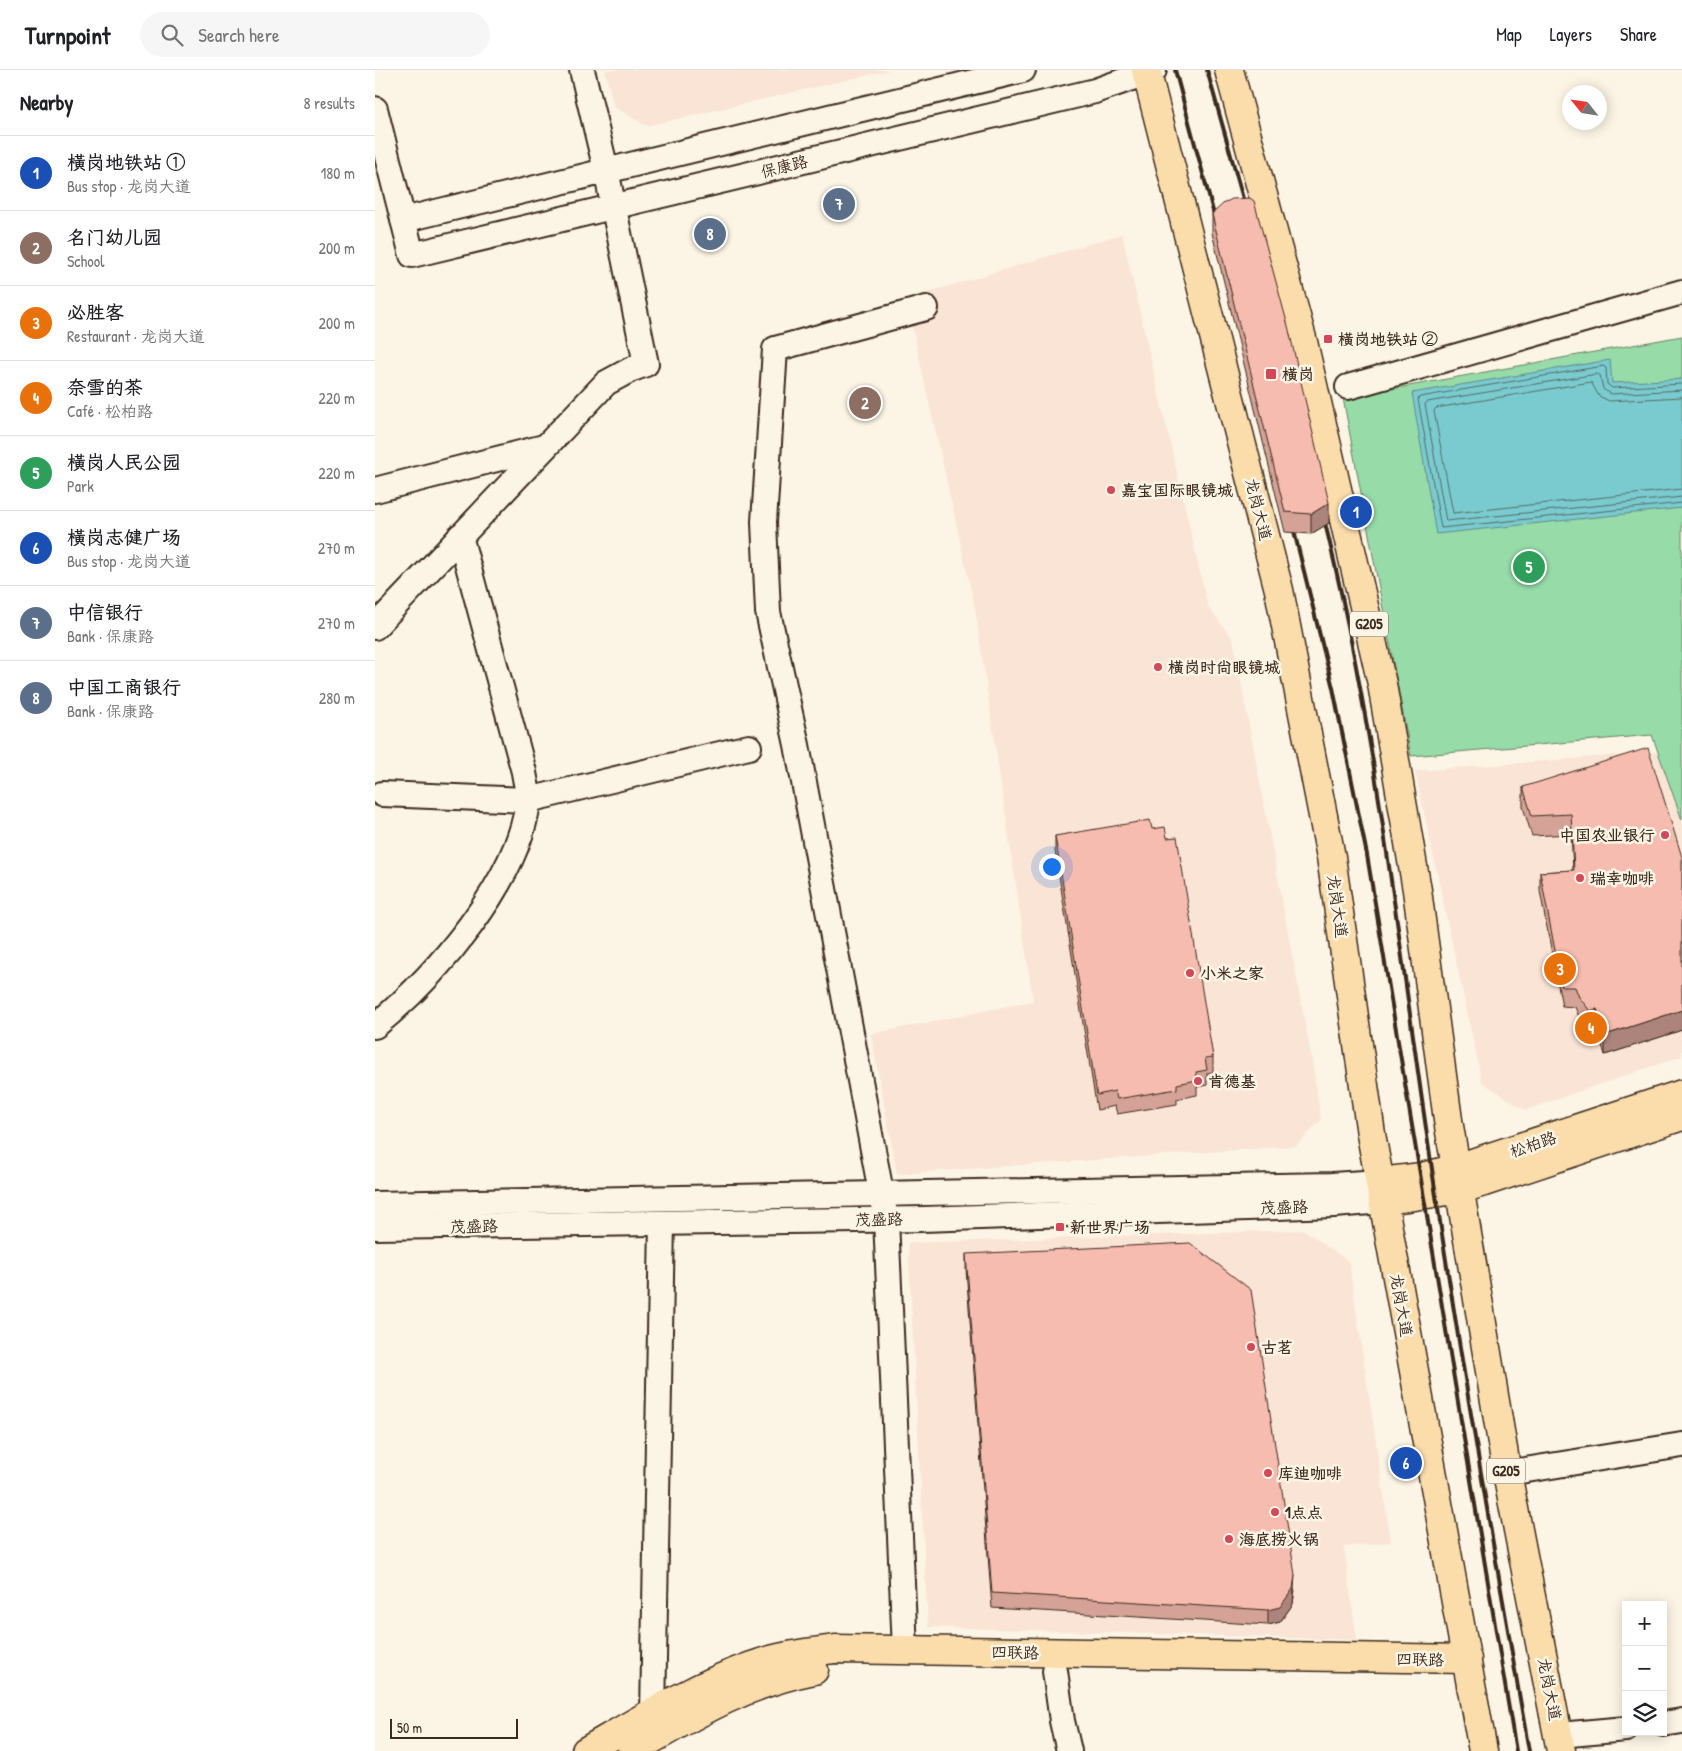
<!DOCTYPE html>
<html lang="en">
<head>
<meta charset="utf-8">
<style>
  :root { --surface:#fff; --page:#f6f6f6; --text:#202124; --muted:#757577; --line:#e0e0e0; --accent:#db2777 }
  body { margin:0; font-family:"Patrick Hand","LXGW WenKai TC",sans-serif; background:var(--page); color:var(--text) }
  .controls { position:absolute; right:15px; bottom:15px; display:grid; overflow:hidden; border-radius:0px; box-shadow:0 2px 12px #0003 }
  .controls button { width:45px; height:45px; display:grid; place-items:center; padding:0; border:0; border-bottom:1px solid var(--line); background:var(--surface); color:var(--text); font:25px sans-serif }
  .compass { position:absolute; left:1187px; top:15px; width:45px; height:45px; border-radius:50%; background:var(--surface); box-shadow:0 2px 12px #0003; rotate:300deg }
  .scale { position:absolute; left:15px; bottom:12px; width:128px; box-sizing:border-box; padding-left:5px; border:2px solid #3b2a1e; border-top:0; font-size:14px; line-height:18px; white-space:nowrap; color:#3b2a1e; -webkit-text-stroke:4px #fcf5e5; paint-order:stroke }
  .you { position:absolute; left:676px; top:796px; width:18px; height:18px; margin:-12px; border:4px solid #fff; border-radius:50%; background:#1a73e8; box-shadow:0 0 0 8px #1a73e833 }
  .badge { display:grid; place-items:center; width:32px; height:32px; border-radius:50%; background:var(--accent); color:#fff; font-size:16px; font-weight:700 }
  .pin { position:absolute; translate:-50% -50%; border:2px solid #fff; box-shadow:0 1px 5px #0006 }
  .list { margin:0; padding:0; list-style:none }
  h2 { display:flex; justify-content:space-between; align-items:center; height:65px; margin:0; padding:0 20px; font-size:21px }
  h2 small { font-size:16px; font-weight:400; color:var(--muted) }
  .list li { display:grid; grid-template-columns:32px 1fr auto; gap:15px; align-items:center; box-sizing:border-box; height:75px; padding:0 20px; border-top:1px solid var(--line) }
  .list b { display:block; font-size:19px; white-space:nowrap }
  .list p { margin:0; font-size:16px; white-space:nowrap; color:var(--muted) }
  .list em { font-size:16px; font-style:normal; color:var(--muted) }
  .icon { flex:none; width:28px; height:28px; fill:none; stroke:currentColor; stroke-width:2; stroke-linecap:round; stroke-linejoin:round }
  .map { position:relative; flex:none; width:1307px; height:1681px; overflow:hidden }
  header { display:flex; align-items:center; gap:30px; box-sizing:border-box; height:70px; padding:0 25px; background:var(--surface); border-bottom:1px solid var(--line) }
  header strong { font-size:24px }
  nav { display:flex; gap:28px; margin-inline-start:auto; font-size:18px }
  .search { width:350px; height:45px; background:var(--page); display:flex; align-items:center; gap:12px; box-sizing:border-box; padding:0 18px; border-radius:28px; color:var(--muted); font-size:19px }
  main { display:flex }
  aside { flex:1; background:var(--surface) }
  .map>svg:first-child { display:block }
</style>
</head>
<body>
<header>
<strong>Turnpoint</strong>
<div class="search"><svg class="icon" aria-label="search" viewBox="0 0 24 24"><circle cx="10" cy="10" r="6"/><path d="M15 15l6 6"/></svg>Search here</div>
<nav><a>Map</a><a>Layers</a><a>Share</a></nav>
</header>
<main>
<aside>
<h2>Nearby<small>8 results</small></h2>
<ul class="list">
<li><span class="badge" style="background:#1a4fb4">1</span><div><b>横岗地铁站 ①</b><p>Bus stop · 龙岗大道</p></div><em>180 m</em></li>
<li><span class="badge" style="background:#8d6e63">2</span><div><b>名门幼儿园</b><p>School</p></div><em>200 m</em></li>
<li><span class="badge" style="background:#e8710a">3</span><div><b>必胜客</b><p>Restaurant · 龙岗大道</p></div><em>200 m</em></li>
<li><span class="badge" style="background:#e8710a">4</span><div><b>奈雪的茶</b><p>Café · 松柏路</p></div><em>220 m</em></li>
<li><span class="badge" style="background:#2e9e5b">5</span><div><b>横岗人民公园</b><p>Park</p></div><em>220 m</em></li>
<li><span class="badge" style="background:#1a4fb4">6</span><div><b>横岗志健广场</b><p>Bus stop · 龙岗大道</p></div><em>270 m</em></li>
<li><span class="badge" style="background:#5c6f8a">7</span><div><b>中信银行</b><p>Bank · 保康路</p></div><em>270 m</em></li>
<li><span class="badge" style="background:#5c6f8a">8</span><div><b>中国工商银行</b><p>Bank · 保康路</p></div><em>280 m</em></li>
</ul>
</aside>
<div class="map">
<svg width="1307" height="1681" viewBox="0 0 1307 1681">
  <rect width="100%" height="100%" fill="#fcf5e5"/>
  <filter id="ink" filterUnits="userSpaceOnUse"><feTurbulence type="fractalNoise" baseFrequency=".02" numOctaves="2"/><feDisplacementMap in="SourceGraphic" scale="10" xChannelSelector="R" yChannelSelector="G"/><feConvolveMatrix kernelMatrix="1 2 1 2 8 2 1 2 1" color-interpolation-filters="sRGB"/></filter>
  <g filter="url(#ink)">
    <g fill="#fae4d5">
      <polygon points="230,0 515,0 272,56 239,37"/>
      <polygon points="747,164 833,537 858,569 937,990 946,1050 921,1076 522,1104 496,964 658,931 600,538 531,229"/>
      <polygon points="1284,682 1307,750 1307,986 1150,1040 1107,1012 1040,701"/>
      <polygon points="929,1160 974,1192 1016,1472 969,1477 982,1570 553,1557 533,1173"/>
    </g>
    <polygon fill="#96dba8" stroke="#688263" points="1307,266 1307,750 1277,665 1036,686 968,328"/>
    <polygon fill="#7acbd0" stroke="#618b89" points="1235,290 1237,313 1307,309 1307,438 1061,464 1037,323"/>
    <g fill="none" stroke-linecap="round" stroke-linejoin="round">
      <g stroke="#546a65" stroke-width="1">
        <polyline points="1307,314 1237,318 1232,314 1231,298 1228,296 1045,327 1043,329 1066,458 1307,433"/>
        <polyline points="1307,320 1236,324 1228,319 1225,305 1222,304 1052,332 1050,334 1071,451 1307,427"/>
        <polyline points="1307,327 1234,331 1224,326 1216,312 1061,338 1059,341 1078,443 1307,419"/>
      </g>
      <g stroke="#3b2a1e" stroke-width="28">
        <g id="minor">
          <polyline points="0,39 37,185 720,21 779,0"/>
          <polyline points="28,150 648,0"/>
          <polyline points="973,317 1307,222"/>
          <polyline points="0,420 169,377"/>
          <polyline points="0,557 231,313 255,300 271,294 231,100 207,0"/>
          <polyline points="7,724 153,730 374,677"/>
          <path d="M0,956C60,907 143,812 153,732C154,723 150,711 149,702L85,466"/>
          <polyline points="0,1134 957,1115 1005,1112"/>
          <polyline points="0,1157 548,1149 959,1135 1008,1131"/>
          <polyline points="1132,1403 1307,1375"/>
          <polyline points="530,1580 511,1149 422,675 393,542 389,452 400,279 551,238"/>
          <polyline points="680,1601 687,1651 694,1681"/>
          <polyline points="1288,1654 1307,1651"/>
          <polyline points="280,1658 278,1644 287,1153"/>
          <polyline points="1184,1665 1251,1659"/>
        </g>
      </g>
      <g stroke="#3b2a1e" stroke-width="31">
        <g id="major">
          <polyline points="1005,1112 1047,1107 1082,1098 1307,1024"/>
          <polyline points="1019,1129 1086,1119 1109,1112 1307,1046"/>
          <path d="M211,1681C268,1648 332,1608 396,1590C417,1584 438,1582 460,1579L1092,1589"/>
          <path d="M257,1681C319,1645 368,1614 439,1600"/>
        </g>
      </g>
      <g stroke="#3b2a1e" stroke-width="31">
        <g id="highway">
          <polyline points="771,0 904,520 956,787 996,1064 1108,1681"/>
          <polyline points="854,0 928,272 1007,614 1042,820 1073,1050 1132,1403 1186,1681"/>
        </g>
      </g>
      <use href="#minor" stroke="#fcf5e5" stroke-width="24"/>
      <use href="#major" stroke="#fbdcab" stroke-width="28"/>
      <use href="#highway" stroke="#fbdcab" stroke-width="28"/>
      <g stroke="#3b2a1e" stroke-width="4">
        <polyline points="800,0 842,156"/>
        <polyline points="832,0 872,143"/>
        <path d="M947,441C998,643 1021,852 1051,1058C1081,1266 1118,1473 1154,1681"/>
        <polyline points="916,449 958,618 992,785 1141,1681"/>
      </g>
    </g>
    <g fill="#d4a297" stroke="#3b2a1e">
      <polygon points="837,144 954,453 936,464 910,462 837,163"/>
      <polygon points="1148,717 1307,787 1307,960 1230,985 1222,959 1215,961 1204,947 1200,937 1187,936 1165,821 1165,802 1198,800 1196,764 1157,766 1148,737"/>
      <polygon points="680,766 792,768 838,987 838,1002 832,1003 832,1015 822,1017 822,1025 802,1029 802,1034 742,1044 740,1036 722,1040 680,781"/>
      <polygon points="591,1184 920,1520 918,1534 905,1552 893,1555 617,1538 591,1199"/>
    </g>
    <g fill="#ad847b" stroke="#3b2a1e">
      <polygon points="954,433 954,453 936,464 936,444"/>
      <polygon points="1222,939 1222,959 1215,961 1215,941"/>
      <polygon points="1307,940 1307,960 1230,985 1230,965"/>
      <polygon points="920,1505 918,1534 905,1552 893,1555 893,1540"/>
    </g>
    <g fill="#f7bcb0" stroke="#3b2a1e">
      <polygon points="875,128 879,131 913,256 954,433 936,444 910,442 837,144 849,133 857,129"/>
      <polygon points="1273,678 1307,787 1307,940 1230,965 1222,939 1215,941 1204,927 1200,917 1187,917 1165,802 1199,800 1196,744 1157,746 1148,717"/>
      <polygon points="775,750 777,759 790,757 792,768 802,767 838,987 830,988 832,1000 821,1002 822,1010 802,1014 802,1019 742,1029 740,1021 722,1025 680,766"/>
      <polygon points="815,1173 876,1220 920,1505 918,1519 905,1537 893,1540 617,1523 591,1184"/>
    </g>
  </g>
  <g fill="#d1495b" stroke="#fcf5e5" stroke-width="2">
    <rect x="948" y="264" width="10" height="10" rx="2.5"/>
    <rect x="890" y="298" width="12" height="12" rx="2.5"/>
    <circle cx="736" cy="420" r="5"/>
    <circle cx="783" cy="597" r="5"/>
    <circle cx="1290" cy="765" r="5"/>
    <circle cx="1205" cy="808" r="5"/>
    <circle cx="815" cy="903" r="5"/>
    <circle cx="823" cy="1011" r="5"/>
    <rect x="680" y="1152" width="10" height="10" rx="2.5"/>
    <circle cx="876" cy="1277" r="5"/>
    <circle cx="893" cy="1403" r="5"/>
    <circle cx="900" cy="1442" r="5"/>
    <circle cx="854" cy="1469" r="5"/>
  </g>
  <g text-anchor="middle" stroke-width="5" stroke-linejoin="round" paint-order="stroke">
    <g fill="#fcf5e5" stroke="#75675a" stroke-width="1">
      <rect x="975" y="541.5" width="38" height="25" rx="4"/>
      <rect x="1112" y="1388.5" width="38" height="25" rx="4"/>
    </g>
    <g font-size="15" font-weight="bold" fill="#3b2a1e">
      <text x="994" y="559">G205</text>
      <text x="1131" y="1406">G205</text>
    </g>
    <g font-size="16" fill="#3b2a1e" stroke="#fcf5e5">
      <text transform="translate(409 96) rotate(-14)" y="6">保康路</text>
      <text transform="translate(884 439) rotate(76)" y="6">龙岗大道</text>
      <text transform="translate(963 836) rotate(82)" y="6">龙岗大道</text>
      <text transform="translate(1158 1074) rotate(-19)" y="6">松柏路</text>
      <text transform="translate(909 1137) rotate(-2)" y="6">茂盛路</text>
      <text transform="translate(504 1149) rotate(-1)" y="6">茂盛路</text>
      <text transform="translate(99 1156) rotate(-1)" y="6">茂盛路</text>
      <text transform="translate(1027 1235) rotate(80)" y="6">龙岗大道</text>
      <text transform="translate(640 1582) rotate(1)" y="6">四联路</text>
      <text transform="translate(1045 1589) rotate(1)" y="6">四联路</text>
      <text transform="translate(1175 1619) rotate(79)" y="6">龙岗大道</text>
    </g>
    <g font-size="16" font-weight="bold" fill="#3b2a1e" stroke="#fcf5e5" text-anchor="start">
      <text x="963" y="275">横岗地铁站 ②</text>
      <text x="907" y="310">横岗</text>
      <text x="746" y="426">嘉宝国际眼镜城</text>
      <text x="793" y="603">横岗时尚眼镜城</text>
      <text x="1280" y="771" text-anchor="end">中国农业银行</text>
      <text x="1215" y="814">瑞幸咖啡</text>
      <text x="825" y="909">小米之家</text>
      <text x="833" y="1017">肯德基</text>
      <text x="695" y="1163">新世界广场</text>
      <text x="886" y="1283">古茗</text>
      <text x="903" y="1409">库迪咖啡</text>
      <text x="910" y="1448">1点点</text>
      <text x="864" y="1475">海底捞火锅</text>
    </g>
  </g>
</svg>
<div class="controls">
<button>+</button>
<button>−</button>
<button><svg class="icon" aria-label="layers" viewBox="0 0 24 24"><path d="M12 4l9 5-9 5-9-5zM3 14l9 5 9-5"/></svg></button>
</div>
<svg class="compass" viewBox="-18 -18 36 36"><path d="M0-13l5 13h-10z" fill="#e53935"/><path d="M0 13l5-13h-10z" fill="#757577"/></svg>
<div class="scale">50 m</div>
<div class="you"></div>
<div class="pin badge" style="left:981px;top:442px;background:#1a4fb4">1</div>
<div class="pin badge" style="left:490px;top:333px;background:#8d6e63">2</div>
<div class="pin badge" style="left:1185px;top:899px;background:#e8710a">3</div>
<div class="pin badge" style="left:1216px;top:958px;background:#e8710a">4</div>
<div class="pin badge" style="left:1154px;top:497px;background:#2e9e5b">5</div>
<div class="pin badge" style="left:1031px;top:1393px;background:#1a4fb4">6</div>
<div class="pin badge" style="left:464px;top:134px;background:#5c6f8a">7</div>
<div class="pin badge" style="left:335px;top:164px;background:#5c6f8a">8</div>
</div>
</main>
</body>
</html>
